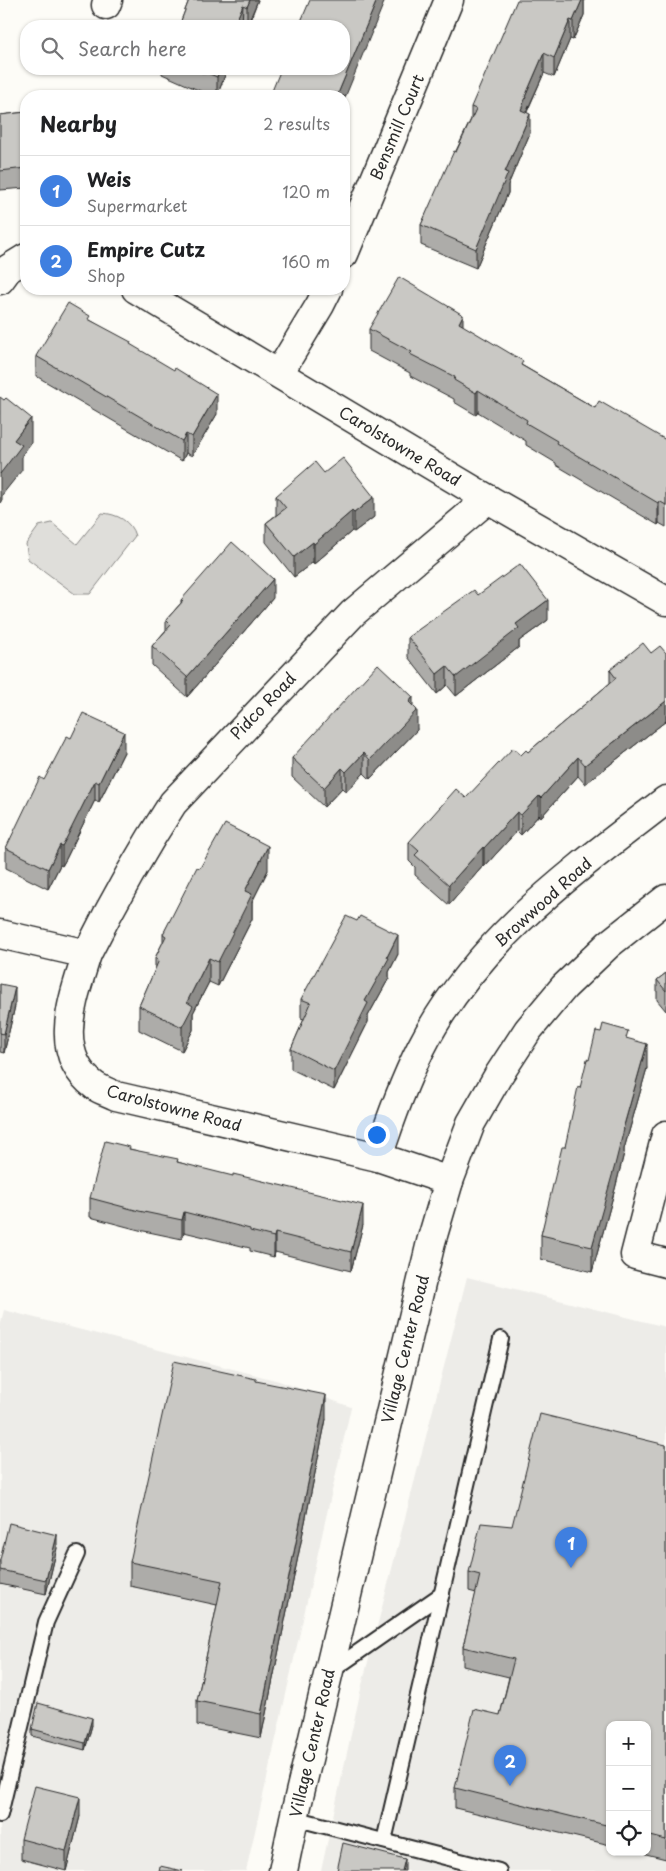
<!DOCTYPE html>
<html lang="en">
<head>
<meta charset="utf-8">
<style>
  :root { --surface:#fff; --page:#f6f6f6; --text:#202124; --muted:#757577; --line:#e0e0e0; --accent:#d1495b }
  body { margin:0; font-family:"Playpen Sans",sans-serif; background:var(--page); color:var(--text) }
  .controls { position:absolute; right:15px; bottom:15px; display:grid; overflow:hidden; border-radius:10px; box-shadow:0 1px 4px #0004 }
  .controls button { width:45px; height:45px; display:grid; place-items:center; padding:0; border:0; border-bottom:1px solid var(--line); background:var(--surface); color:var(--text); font:25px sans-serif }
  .you { position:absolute; left:376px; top:1134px; width:18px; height:18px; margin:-12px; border:4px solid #fff; border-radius:50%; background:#1a73e8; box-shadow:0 0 0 8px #1a73e833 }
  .badge { display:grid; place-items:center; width:32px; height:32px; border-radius:50%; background:var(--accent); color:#fff; font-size:16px; font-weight:700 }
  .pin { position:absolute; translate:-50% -41px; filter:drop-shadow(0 1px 2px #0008) }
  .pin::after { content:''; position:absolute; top:26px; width:18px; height:15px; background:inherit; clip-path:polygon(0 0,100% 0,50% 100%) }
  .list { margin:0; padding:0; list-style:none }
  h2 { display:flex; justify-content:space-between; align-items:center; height:65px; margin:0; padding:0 20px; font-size:21px }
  h2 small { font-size:16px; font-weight:400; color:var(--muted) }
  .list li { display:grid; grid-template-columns:32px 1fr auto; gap:15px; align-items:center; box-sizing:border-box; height:70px; padding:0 20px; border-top:1px solid var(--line) }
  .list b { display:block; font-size:19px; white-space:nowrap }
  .list p { margin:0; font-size:16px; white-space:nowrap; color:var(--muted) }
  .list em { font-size:16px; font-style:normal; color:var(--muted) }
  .icon { flex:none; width:28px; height:28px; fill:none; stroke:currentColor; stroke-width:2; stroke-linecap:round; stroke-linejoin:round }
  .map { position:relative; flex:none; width:666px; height:1871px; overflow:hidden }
  .search { position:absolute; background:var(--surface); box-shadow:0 1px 4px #0004; left:20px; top:20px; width:330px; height:55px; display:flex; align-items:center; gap:12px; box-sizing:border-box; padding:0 18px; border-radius:20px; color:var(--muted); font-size:19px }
  .panel { position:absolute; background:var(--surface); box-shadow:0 1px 4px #0004; left:20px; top:90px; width:330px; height:205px; border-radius:20px }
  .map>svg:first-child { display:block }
</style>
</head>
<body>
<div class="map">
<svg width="666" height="1871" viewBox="0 0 666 1871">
  <rect width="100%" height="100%" fill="#fdfcf7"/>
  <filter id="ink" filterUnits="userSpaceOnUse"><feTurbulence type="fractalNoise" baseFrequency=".02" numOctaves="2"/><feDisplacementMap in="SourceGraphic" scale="10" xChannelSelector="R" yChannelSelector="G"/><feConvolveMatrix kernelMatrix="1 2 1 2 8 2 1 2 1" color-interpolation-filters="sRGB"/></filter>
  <g filter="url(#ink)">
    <g fill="#edece8" fill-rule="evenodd">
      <path d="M467,1277L666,1327V1871H321L361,1689ZM610,1725H647V1852H610Z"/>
      <polygon points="4,1310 279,1381 351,1407 246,1871 0,1871 0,1326"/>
    </g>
    <path fill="#dfdeda" stroke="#858482" d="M102,513C117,514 131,521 135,536L90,594H75L28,559L26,544L39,526L52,523L77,544Z"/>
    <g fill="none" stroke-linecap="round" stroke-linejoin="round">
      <g stroke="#2b2b2b" stroke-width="18">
        <g id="lane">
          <polyline points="331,1671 442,1594"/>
          <polyline points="0,1815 46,1622 77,1554"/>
          <polyline points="294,1818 499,1871"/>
          <polyline points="384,1841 501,1339"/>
        </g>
      </g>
      <g stroke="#2b2b2b" stroke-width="31">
        <g id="street">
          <polyline points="106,5 108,0"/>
          <polyline points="344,254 449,0"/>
          <polyline points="0,280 8,269 26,258"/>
          <polyline points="136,289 488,499 666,601"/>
          <polyline points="279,373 320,305 328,289"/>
          <path d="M0,934L87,954C74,997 50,1053 95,1086C101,1090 110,1093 116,1096L378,1157L449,1181"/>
          <path d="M87,954C113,902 141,852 173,803L353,613L488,499"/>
          <polyline points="666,1135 635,1255 666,1263"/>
          <path d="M378,1157C390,1120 403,1084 421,1048C475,941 574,871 666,800"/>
          <polyline points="283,1871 294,1818 431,1242 449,1181 471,1123 498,1076 528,1030 564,987 609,944 666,899"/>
        </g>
      </g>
      <use href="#lane" stroke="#fdfcf7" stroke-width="14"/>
      <use href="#street" stroke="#fdfcf7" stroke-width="28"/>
    </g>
    <g fill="#adaca9" stroke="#2b2b2b">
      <polygon points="189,0 258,0 248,26 243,25 242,26 179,26"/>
      <polygon points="584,0 584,15 573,40 570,39 554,77 544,73 527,112 530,133 508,185 508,193 476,268 421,245 421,225 471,119 471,107"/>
      <polygon points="162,69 227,69 227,70 217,96 205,92 205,93 162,74"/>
      <polygon points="26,112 26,188 0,190 0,115"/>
      <polygon points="90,320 131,345 217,414 192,456 186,453 182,461 36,376 36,356"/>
      <polygon points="463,326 523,366 595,408 666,440 666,527 659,523 658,525 556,465 556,463 526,445 526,441 478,412 476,415 454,402 454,399 410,376 410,373 369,351 369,329"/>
      <polygon points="324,473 374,517 354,532 352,531 314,564 313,562 294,577 266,542 266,523 276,515 276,496"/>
      <polygon points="478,595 548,620 519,641 519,647 456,696 447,685 437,694 408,657 408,637"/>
      <polygon points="273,598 187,697 152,665 152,646 166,630 166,620 181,603 181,600"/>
      <polygon points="651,653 666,653 666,721 585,784 578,776 541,817 539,815 521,835 517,831 484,867 483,866 449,905 415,875 415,867 409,861 409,842 466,798 521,755 528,752 610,683 610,670"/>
      <polygon points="413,707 417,730 370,779 364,773 346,792 342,788 324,807 292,777 292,758"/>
      <polygon points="71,738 124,752 99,802 95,800 66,859 62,866 60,865 48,889 6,868 6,848"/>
      <polygon points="200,868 268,870 252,902 252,919 218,986 209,982 193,1013 193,1030 182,1051 139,1030 139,1006 155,970 155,958 163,942 163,934"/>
      <polygon points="398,954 389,972 389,978 368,1016 368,1022 334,1090 291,1069 291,1049 304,1019 301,1018 301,999"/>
      <polygon points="666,973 666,1011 657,1000 657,980"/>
      <polygon points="0,984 15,1006 4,1053 0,1052"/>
      <polygon points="628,1039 647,1068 624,1149 624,1153 615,1189 592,1272 541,1259 541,1235 589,1060"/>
      <polygon points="130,1149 178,1162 363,1225 351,1271 275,1252 274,1257 250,1251 250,1248 184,1232 182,1239 139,1230 90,1217 90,1198"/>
      <polygon points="256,1381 326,1419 261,1738 197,1725 197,1701 217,1605 130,1586 130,1562"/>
      <polygon points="666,1445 666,1859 638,1852 647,1852 647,1725 610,1725 610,1845 455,1808 455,1788 500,1715 509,1677 463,1666 463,1647 476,1593 469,1591 469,1572 512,1526"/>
      <polygon points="57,1548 46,1594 0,1584 0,1560"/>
      <polygon points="92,1725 85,1750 32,1736 32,1729"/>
      <polygon points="80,1816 66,1871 21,1859 21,1839"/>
    </g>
    <g fill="#8d8c89" stroke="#2b2b2b">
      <polygon points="250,0 258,0 247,26 247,7"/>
      <polygon points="377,0 385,0 344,100 344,96 337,96"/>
      <polygon points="582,0 584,0 584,15 573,40 573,21"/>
      <polygon points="243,5 242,26 234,26"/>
      <polygon points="570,20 570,39 554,77 554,58"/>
      <polygon points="544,53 544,73 526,113 521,110 525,97"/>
      <polygon points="220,69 227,69 227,70 217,96 217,77"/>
      <polygon points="530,114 530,133 508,185 508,193 476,268 476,249 505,172"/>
      <polygon points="463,315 463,337 459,323"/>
      <polygon points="478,390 478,412 476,415 476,393"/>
      <polygon points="217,394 217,414 192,456 192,437"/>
      <polygon points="31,418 31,443 22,455 22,470 2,495 2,500 0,503 0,474 14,440"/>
      <polygon points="186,434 186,453 182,461 182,441"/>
      <polygon points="374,497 374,517 354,532 354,513"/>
      <polygon points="659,501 659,523 658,525 658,503"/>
      <polygon points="352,511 352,531 314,564 314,544"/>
      <polygon points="313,542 313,562 294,577 294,557"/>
      <polygon points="273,579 273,598 187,697 187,677"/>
      <polygon points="548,600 548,620 519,641 519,647 456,696 456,677 516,624"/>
      <polygon points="447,666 447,685 437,694 437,674"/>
      <polygon points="413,697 413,714 417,710 417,730 370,779 370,760 409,702"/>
      <polygon points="666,701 666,721 585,784 585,765"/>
      <polygon points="124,732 124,752 99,802 99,783"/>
      <polygon points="364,753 364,773 346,792 346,772"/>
      <polygon points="578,757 578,776 541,817 541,798"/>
      <polygon points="342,768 342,788 324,807 324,788"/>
      <polygon points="95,781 95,800 66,859 62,866 62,846"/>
      <polygon points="539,796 539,815 521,835 521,815"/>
      <polygon points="517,812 517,831 484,867 484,848"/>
      <polygon points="60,845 60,865 48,889 48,869"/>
      <polygon points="268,846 268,870 252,902 252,919 218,986 218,962 245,891"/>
      <polygon points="483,847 483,866 449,905 449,885"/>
      <polygon points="398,935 398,954 389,972 389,978 368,1016 368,1022 334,1090 334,1071 365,1001"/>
      <polygon points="209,958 209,982 193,1013 193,1030 182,1051 182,1027 187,1002"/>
      <polygon points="15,987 15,1006 4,1053 4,1034"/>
      <polygon points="647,1044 647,1068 624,1149 624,1153 615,1189 592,1272 592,1247 623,1129"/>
      <polygon points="363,1205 363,1225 351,1271 351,1252"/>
      <polygon points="184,1212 184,1232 182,1239 182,1220"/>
      <polygon points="275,1233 275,1252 274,1257 274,1237"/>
      <polygon points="326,1395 326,1419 261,1738 261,1714"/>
      <polygon points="57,1535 57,1548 46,1594 46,1580"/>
      <polygon points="92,1718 92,1725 85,1750 85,1743"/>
      <polygon points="80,1797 80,1816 66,1871 66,1851"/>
      <polygon points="405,1859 405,1871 402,1871"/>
    </g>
    <g fill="#c9c8c4" stroke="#2b2b2b">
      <polygon points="189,0 250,0 247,7 243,5 234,26 179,26"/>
      <polygon points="310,0 377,0 337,96 270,96 281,69 344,69 344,26 299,26"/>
      <polygon points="517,0 582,0 573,21 570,20 554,58 544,53 525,97 526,97 521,110 530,114 505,172 508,173 476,249 421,225 444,173 454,151 456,152 476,109 471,107"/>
      <polygon points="193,69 220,69 217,77 205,72 205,74"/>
      <polygon points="26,112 26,168 0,171 0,115"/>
      <polygon points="399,277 463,315 459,323 523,361 521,365 595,408 599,401 666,440 666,505 659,501 658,503 556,443 557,441 526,423 527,420 478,390 476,393 454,380 455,377 410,354 412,352 369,329"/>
      <polygon points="68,303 90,316 88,319 131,342 130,344 174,370 175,368 217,394 192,437 186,434 182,441 36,356"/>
      <polygon points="0,397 4,400 6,398 31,418 14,440 22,445 0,474"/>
      <polygon points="343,458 374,497 354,513 352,511 314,544 313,542 294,557 266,523 286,508 276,496 315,462 324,473"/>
      <polygon points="232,542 273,579 187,677 152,646 171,625 166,620 183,601 181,600"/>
      <polygon points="520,564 548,600 516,624 519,628 456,677 447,666 437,674 408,637 474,590 478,595"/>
      <polygon points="643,643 651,653 660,646 666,653 666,701 585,765 578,757 541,798 539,796 521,815 517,812 484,848 483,847 449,885 415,855 419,851 409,842 456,789 466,798 513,748 521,755 526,750 528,752 616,678 610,670"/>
      <polygon points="378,664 413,697 409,702 417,710 370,760 364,753 346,772 342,768 324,788 292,758"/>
      <polygon points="83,713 124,732 99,783 95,781 66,839 62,846 60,845 48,869 6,848 40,777 44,780 67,736 71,738"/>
      <polygon points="225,824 268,846 245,891 252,894 218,962 209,958 187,1002 193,1006 182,1027 139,1006 159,960 155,958 166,936 163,934 197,867 200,868"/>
      <polygon points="346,916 357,921 360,916 398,935 387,957 389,958 365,1001 368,1003 334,1071 291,1049 311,1003 301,999"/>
      <polygon points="666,973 666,991 657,980"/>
      <polygon points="0,984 15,987 4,1034 0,1033"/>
      <polygon points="603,1024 628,1031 626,1038 647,1044 623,1129 624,1129 615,1165 592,1247 541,1235 562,1147 565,1147 578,1087 580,1088 587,1059 589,1060 596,1031 601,1032"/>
      <polygon points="105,1141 130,1147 129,1149 178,1159 177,1162 233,1176 233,1174 363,1205 351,1252 275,1233 274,1237 250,1231 250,1229 184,1212 182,1220 139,1211 90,1198"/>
      <polygon points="174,1361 256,1379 256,1381 326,1395 261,1714 197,1701 222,1581 130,1562"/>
      <polygon points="540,1414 666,1445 666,1840 647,1835 647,1725 610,1725 610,1826 455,1788 474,1709 500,1715 514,1659 463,1647 480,1575 469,1572 481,1523 512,1526"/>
      <polygon points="9,1523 57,1535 46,1580 0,1570 0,1560"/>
      <polygon points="38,1703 92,1718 85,1743 32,1729"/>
      <polygon points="35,1786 80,1797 66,1851 21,1839"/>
      <polygon points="343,1843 405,1859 402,1871 337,1871"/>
      <polygon points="160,1866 183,1871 159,1871"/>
    </g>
  </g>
  <g text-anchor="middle" stroke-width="5" stroke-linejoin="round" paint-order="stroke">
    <g font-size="16" fill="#2b2b2b" stroke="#fdfcf7">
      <text transform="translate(397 127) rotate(-67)" y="6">Bensmill Court</text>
      <text transform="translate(400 446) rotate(31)" y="6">Carolstowne Road</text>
      <text transform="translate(263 706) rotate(-46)" y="6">Pidco Road</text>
      <text transform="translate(543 902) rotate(-42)" y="6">Browwood Road</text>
      <text transform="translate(174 1108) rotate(15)" y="6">Carolstowne Road</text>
      <text transform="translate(405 1349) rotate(-76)" y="6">Village Center Road</text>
      <text transform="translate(312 1743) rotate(-77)" y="6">Village Center Road</text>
    </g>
  </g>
</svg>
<div class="controls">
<button>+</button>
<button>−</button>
<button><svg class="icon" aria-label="locate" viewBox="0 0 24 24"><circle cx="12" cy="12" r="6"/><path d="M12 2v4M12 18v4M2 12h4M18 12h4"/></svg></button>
</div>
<div class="you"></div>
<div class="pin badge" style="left:571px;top:1568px;background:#3f7fe0">1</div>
<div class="pin badge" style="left:510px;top:1786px;background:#3f7fe0">2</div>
<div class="search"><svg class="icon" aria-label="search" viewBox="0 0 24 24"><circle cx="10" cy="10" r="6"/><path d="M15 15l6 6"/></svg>Search here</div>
<section class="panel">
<h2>Nearby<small>2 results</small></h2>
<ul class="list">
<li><span class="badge" style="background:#3f7fe0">1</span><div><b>Weis</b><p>Supermarket</p></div><em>120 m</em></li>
<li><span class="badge" style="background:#3f7fe0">2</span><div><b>Empire Cutz</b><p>Shop</p></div><em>160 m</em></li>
</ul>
</section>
</div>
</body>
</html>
